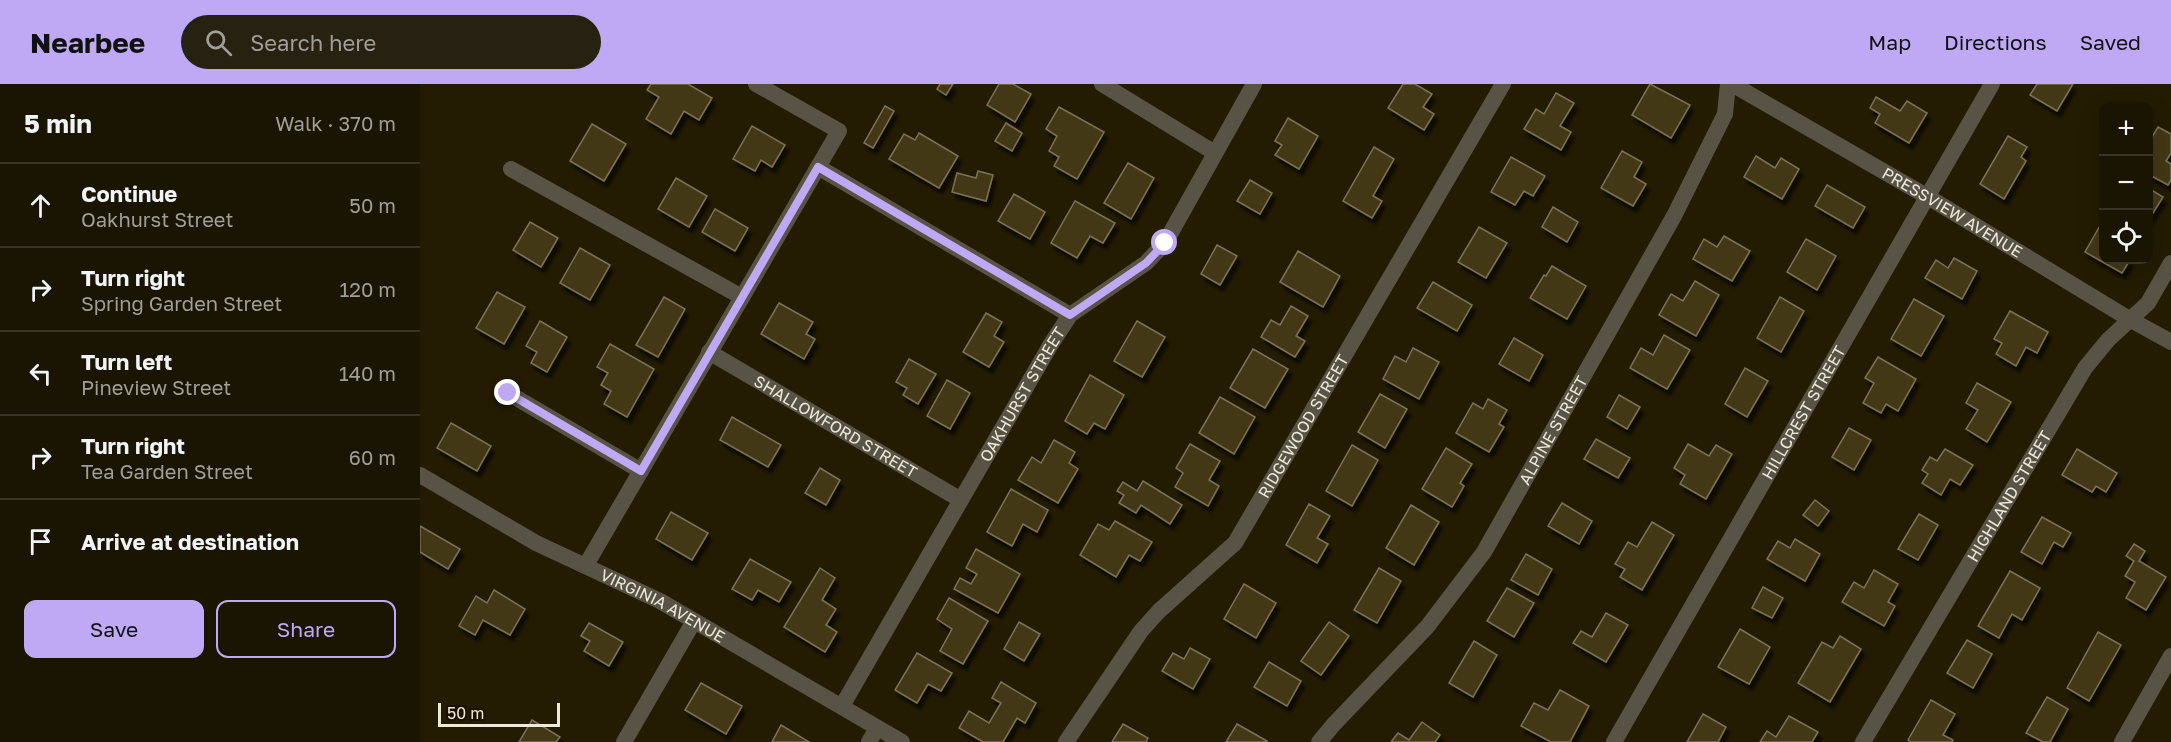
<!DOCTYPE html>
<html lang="en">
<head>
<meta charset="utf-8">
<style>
  :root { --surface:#1a1402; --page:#272111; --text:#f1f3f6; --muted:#9f9e99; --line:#383324; --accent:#bfa9f4 }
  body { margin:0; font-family:"Golos Text",sans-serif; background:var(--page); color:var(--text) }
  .controls { position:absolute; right:18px; top:18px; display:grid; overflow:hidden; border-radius:12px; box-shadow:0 6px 24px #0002 }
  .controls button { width:54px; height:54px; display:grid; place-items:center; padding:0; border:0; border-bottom:2px solid var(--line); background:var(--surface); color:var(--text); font:30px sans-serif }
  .scale { position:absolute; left:18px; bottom:15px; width:122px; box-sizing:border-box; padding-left:6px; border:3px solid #efe9da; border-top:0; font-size:16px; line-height:21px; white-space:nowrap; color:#efe9da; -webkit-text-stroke:4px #1a1100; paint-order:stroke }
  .stop { position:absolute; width:18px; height:18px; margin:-14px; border:4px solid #bfa9f4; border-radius:50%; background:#fff }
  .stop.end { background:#bfa9f4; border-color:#fff; box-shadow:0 2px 6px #0008 }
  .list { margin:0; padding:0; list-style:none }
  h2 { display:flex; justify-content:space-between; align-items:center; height:78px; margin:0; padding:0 24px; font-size:26px }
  h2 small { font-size:20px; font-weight:400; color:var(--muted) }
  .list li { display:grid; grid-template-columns:39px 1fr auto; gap:18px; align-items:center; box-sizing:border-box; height:84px; padding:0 24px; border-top:2px solid var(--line) }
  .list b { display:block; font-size:22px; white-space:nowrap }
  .list p { margin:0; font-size:20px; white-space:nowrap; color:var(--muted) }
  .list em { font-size:20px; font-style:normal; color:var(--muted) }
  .actions { display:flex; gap:12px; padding:18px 24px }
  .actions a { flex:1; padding:14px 0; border:2px solid var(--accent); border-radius:12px; text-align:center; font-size:21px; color:var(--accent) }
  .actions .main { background:var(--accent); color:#111 }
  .icon { flex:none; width:33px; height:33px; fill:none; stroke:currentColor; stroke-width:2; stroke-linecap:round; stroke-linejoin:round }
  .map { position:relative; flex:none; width:1751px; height:658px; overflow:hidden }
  header { display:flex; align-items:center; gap:36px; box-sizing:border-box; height:84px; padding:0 30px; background:var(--accent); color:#111 }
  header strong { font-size:28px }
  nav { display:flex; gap:33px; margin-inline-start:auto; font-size:21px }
  .search { width:420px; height:54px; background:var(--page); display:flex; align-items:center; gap:15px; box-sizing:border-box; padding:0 21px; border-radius:33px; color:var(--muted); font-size:22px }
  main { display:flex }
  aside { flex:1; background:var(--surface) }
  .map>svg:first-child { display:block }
</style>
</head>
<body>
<header>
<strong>Nearbee</strong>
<div class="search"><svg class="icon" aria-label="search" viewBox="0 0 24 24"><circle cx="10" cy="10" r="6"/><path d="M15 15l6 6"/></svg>Search here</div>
<nav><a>Map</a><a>Directions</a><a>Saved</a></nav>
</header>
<main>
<aside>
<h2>5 min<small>Walk · 370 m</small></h2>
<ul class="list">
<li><svg class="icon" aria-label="ahead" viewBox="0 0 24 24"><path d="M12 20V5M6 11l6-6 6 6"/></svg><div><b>Continue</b><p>Oakhurst Street</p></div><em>50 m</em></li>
<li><svg class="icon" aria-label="right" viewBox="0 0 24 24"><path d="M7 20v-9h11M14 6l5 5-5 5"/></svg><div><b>Turn right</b><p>Spring Garden Street</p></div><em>120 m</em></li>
<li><svg class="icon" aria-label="left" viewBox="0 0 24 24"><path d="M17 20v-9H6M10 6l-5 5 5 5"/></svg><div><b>Turn left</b><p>Pineview Street</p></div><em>140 m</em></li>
<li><svg class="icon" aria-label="right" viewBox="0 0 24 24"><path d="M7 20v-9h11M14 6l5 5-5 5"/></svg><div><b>Turn right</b><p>Tea Garden Street</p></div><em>60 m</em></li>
<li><svg class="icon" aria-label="arrive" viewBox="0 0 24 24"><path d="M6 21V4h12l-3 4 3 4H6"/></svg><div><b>Arrive at destination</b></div></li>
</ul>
<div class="actions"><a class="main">Save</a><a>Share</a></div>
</aside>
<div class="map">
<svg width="1751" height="658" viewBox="0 0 1751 658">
  <defs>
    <filter id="shadow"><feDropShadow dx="3.5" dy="6" stdDeviation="1.5" flood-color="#0009"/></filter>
  </defs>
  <rect width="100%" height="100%" fill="#231b02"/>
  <g fill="#433714" stroke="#7c7257" stroke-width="1.5" filter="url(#shadow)">
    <polygon points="231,0 268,0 292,14 279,36 264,27 251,50 226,35 239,13 227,6"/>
    <polygon points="520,0 533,0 526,11 517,5"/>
    <polygon points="579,0 593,0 611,10 595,38 567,21"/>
    <polygon points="983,0 995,0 1012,10 1003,23 1014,30 1004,46 968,24"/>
    <polygon points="1230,0 1270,21 1251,54 1212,31"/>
    <polygon points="1617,0 1653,0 1637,27 1610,11"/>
    <polygon points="1136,9 1154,19 1140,42 1151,48 1141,66 1104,45 1116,25 1124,30"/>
    <polygon points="1456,13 1480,27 1487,17 1507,29 1489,59 1455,39 1460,30 1450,24"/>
    <polygon points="465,22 474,27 453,64 444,59"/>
    <polygon points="639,23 684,48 657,95 634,82 639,73 629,67 637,52 626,45"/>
    <polygon points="868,34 898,52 879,85 855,71 862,61 855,57"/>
    <polygon points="586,39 602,49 592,67 575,57"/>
    <polygon points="172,40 206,60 184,97 150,77"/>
    <polygon points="332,42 365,61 352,83 341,76 335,87 313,75"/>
    <polygon points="1738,43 1751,50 1751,69 1746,77 1751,80 1751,96 1748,101 1728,90 1728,60"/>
    <polygon points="499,49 538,72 519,104 469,75 484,50 495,56"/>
    <polygon points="1588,52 1607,63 1601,73 1606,77 1584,115 1560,100"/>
    <polygon points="954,63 974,75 953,112 962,117 952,134 923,117"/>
    <polygon points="1202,67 1222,78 1214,93 1226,100 1213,122 1181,104"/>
    <polygon points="1336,72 1355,84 1361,74 1379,85 1362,115 1324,93"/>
    <polygon points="1091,73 1125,92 1113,112 1104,107 1095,121 1071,108"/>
    <polygon points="708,79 734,94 711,135 684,119"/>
    <polygon points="558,87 573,91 566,117 532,108 537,89 556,94"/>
    <polygon points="256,94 287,112 269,143 238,125"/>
    <polygon points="830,96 852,109 840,130 817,117"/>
    <polygon points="1407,101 1445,123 1433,144 1395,122"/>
    <polygon points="1728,104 1743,113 1728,137"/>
    <polygon points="594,110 625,128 610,155 578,137"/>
    <polygon points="655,117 695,139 683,159 670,152 657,174 631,159"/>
    <polygon points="1133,123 1158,138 1147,158 1122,143"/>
    <polygon points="295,125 328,144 315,167 282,148"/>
    <polygon points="110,138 138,154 121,183 93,166"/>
    <polygon points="1681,140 1684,142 1684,176 1710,176 1702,189 1665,168"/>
    <polygon points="1059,143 1087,159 1066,194 1038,178"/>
    <polygon points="1304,152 1330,167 1312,197 1273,175 1284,155 1297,163"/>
    <polygon points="1386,155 1416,172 1397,206 1367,188"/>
    <polygon points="797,161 817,172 800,201 781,190"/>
    <polygon points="160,164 190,181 170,216 140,199"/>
    <polygon points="878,167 920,192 903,223 860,198"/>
    <polygon points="1534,174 1557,187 1542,215 1505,194 1516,176 1528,184"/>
    <polygon points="1132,182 1166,202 1147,235 1110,214 1124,191 1126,192"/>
    <polygon points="1275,197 1299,211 1276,252 1239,231 1251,210 1263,217"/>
    <polygon points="1013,198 1052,221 1037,247 997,224"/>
    <polygon points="77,208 105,223 84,260 56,244"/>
    <polygon points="244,213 265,225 238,273 216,261"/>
    <polygon points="1360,213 1384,227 1361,268 1337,254"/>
    <polygon points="1494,215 1524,232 1501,272 1471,255"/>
    <polygon points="359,219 393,238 386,250 395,255 384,275 341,250"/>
    <polygon points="871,222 888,232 876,252 885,257 875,273 841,253 851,236 860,241"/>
    <polygon points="1590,227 1628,248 1617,269 1606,263 1596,282 1576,270 1582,259 1574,255"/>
    <polygon points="566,229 582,238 574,252 584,258 569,283 543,268"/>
    <polygon points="120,237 147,253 127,288 111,279 117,268 106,262"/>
    <polygon points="717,237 745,253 722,293 694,277"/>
    <polygon points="1244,251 1270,266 1247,305 1210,284 1221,264 1233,271"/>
    <polygon points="1094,254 1123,271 1109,297 1079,280"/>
    <polygon points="190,260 234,285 207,333 184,320 191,307 181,301 188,289 177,283"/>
    <polygon points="993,264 1019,278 999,315 963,295 975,272 986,278"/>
    <polygon points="833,265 868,285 845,324 810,304"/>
    <polygon points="1458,273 1496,295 1478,327 1466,320 1461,329 1443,319 1454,299 1445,294"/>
    <polygon points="489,275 516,290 498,320 483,311 487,304 476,298"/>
    <polygon points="1325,284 1348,297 1327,333 1305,320"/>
    <polygon points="670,291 704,311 685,345 674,339 667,350 645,337"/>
    <polygon points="527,296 550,309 530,345 507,332"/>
    <polygon points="1557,299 1591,318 1567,358 1546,345 1558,326 1546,319"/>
    <polygon points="960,310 987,325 965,364 938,348"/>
    <polygon points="1199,311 1220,323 1207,345 1187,333"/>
    <polygon points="800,313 835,333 814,370 779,349"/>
    <polygon points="1068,315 1087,326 1079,340 1084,343 1069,368 1036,349 1053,319 1063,325"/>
    <polygon points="312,333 361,361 348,383 300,356"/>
    <polygon points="31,339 71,362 57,387 17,364"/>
    <polygon points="1429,344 1451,356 1434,386 1412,373"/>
    <polygon points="1176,355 1210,374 1198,394 1164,375"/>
    <polygon points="634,356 655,368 649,379 658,385 638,419 598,396 612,373 621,379"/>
    <polygon points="770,360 800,377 789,396 799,402 788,422 755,403 763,389 756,384"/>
    <polygon points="1268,360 1289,372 1296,361 1312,370 1286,415 1260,400 1265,391 1254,384"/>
    <polygon points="932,361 958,376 932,422 906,407"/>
    <polygon points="1026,364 1052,380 1040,399 1044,402 1032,423 1002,405"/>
    <polygon points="1525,365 1553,381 1540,401 1530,395 1521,411 1502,399 1508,390 1502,386 1510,373 1517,377"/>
    <polygon points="1657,365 1697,389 1686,408 1676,402 1672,408 1642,391"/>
    <polygon points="400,384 420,396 406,421 385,409"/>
    <polygon points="723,397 762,421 750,440 721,421 716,429 699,419 704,411 697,407 703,398 717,407"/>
    <polygon points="591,405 628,426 617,448 603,440 592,462 567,448"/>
    <polygon points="1395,416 1409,427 1398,442 1383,431"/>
    <polygon points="1142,419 1172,437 1159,460 1128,442"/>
    <polygon points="889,420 910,432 897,454 908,460 897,479 866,461"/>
    <polygon points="991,421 1019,438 994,481 966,464"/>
    <polygon points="251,428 288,449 272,476 236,455"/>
    <polygon points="1499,430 1518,441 1498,476 1478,465"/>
    <polygon points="1622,433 1651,449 1643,463 1634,458 1622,480 1601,468"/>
    <polygon points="695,437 732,458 720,477 709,471 696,493 660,471 678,440 689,446"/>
    <polygon points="1232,438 1254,451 1222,506 1200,493 1205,485 1195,480 1208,458 1217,463"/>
    <polygon points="0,442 40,465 28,485 0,468"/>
    <polygon points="1375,455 1400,470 1385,497 1347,475 1358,457 1370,464"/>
    <polygon points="1714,460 1725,467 1719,477 1746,493 1726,526 1706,514 1715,498 1705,492 1714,477 1706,472"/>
    <polygon points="556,465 600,490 578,529 534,505 540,494 551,500 557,490 546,484"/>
    <polygon points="1106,470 1132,485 1118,511 1091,496"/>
    <polygon points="330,475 371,498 359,518 338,506 332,516 312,505"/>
    <polygon points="400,484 415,494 402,516 416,525 406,541 417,548 405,568 364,543"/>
    <polygon points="959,484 981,497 957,539 934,526"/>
    <polygon points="1454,486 1478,500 1468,518 1475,522 1464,542 1422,518 1434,498 1444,504"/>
    <polygon points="1590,487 1620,504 1602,536 1592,530 1579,554 1558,542"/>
    <polygon points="824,500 856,519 836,554 804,535"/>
    <polygon points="1343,503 1363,514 1352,534 1332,524"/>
    <polygon points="1087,504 1114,519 1094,553 1067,537"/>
    <polygon points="74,506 105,525 90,551 63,536 55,551 39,542 56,512 67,519"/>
    <polygon points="529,514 568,537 543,580 520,567 532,545 517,535"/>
    <polygon points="1186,529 1208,541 1186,578 1153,559 1161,547 1172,553"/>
    <polygon points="599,538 620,550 604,577 584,565"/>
    <polygon points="909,538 929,552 901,591 881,577"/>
    <polygon points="169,539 203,558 189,582 164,567 170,557 161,552"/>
    <polygon points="1320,545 1350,563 1329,600 1298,583"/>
    <polygon points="1678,548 1701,561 1669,617 1647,604"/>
    <polygon points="1420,552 1441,565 1410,618 1378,599 1402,558 1413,564"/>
    <polygon points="1547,556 1572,570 1553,604 1527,589"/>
    <polygon points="1054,557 1077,571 1053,613 1029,599"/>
    <polygon points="770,564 790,575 773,605 742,587 753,569 764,575"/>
    <polygon points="497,569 532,589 521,607 508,600 497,619 475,606"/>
    <polygon points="849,578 881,597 867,622 834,603"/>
    <polygon points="581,598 616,619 605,639 597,634 583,658 563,658 539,644 549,627 569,639 581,619 572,614"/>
    <polygon points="281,599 322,622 306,650 265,626"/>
    <polygon points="1140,606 1169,622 1150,658 1131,658 1101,642 1114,619 1128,626"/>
    <polygon points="1627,613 1648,625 1630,658 1623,658 1606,649"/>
    <polygon points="1511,616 1535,630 1523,651 1533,656 1532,658 1491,658 1488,656"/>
    <polygon points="1283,630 1306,643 1298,658 1267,658"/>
    <polygon points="1369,632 1398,648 1392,658 1340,658 1347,647 1356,653"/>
    <polygon points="112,636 140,653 136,658 99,658"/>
    <polygon points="1002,638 1020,651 1015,658 971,658 978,649 989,656"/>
    <polygon points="703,640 728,654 726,658 692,658"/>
    <polygon points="817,640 847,657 847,658 806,658"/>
    <polygon points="361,641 389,658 352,658"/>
  </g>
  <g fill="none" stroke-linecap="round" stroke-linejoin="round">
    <g stroke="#585344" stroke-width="16">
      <polyline points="682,0 795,69"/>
      <path id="s1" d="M1312,0L1508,113L1711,236L1751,258"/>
      <polyline points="398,83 650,231"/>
      <polyline points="91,85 322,213"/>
      <path id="s2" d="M289,268L541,416"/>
      <polyline points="88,309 221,387"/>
      <path id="s3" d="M0,391L116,459L240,517L482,658"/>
      <polyline points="166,481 419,47 336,0"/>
      <path id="s4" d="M422,622L631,260L650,231L726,179L745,159L834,0"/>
      <polyline points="204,658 274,537"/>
      <polyline points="449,658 457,644"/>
      <path id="s5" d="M646,658L721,547L739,527L815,459L1083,0"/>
      <path id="s6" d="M899,658L914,640L1007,543L1064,468L1254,132L1305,30L1308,0"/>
      <path id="s7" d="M1194,658L1572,0"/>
      <path id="s8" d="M1443,658L1665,284L1688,256L1728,219L1751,179"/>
      <polyline points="1702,658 1751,572"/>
    </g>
  </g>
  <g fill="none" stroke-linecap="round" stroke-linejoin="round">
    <polyline stroke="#bfa9f4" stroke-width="8" points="88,309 221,387 398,83 650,231 726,179 745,159"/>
  </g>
  <g text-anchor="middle" stroke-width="6" stroke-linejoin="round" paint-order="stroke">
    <g font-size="16" fill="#efe9da" stroke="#1a1100">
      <text dy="6" stroke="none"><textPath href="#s1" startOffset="255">PRESSVIEW AVENUE</textPath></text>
      <text dy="6" stroke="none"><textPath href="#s4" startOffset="360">OAKHURST STREET</textPath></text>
      <text dy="6" stroke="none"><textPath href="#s7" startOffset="380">HILLCREST STREET</textPath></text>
      <text dy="6" stroke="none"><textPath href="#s2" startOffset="147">SHALLOWFORD STREET</textPath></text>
      <text dy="6" stroke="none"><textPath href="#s5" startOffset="398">RIDGEWOOD STREET</textPath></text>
      <text dy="6" stroke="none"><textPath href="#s6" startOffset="392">ALPINE STREET</textPath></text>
      <text dy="6" stroke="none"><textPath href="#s8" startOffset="286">HIGHLAND STREET</textPath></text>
      <text dy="6" stroke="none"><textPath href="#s3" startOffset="276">VIRGINIA AVENUE</textPath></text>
    </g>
  </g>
</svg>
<div class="controls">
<button>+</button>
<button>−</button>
<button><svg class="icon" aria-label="locate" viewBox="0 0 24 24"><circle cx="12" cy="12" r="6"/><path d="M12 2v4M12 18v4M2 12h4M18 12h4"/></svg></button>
</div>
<div class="scale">50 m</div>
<div class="stop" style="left:745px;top:159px"></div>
<div class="stop end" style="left:88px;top:309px"></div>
</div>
</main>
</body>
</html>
